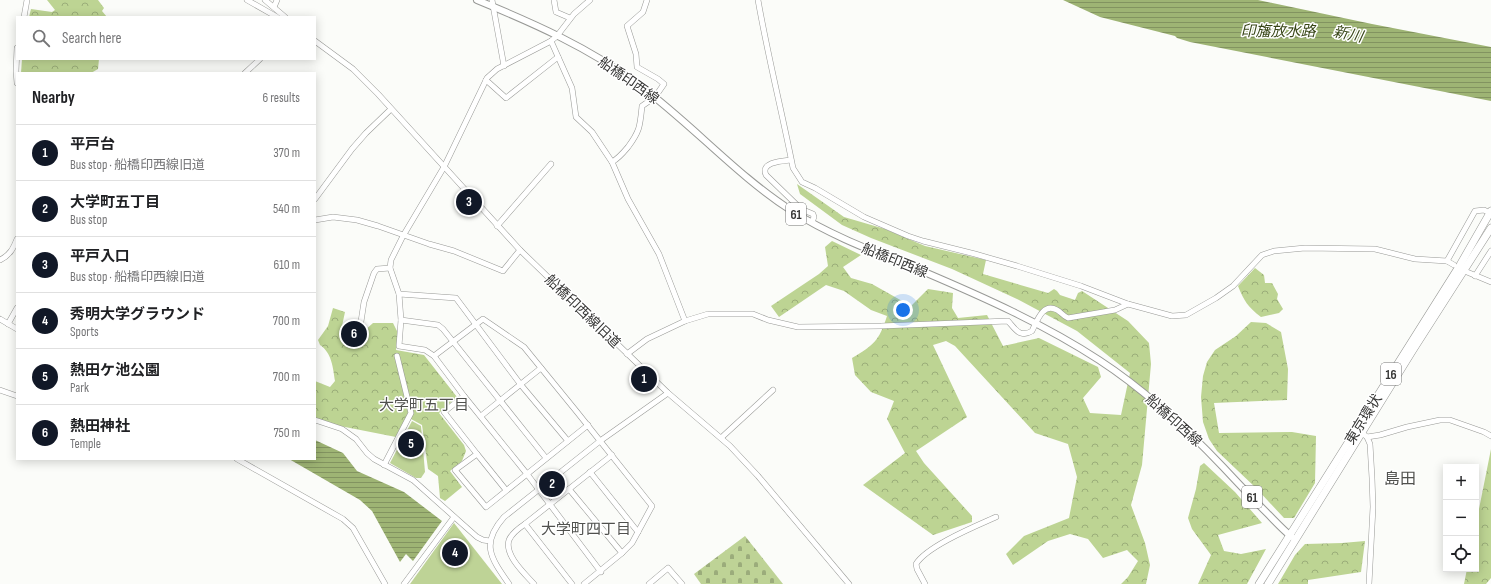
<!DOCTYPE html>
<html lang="en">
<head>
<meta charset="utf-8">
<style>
  :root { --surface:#fff; --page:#f2f2f2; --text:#202124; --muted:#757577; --line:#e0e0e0; --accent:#111827 }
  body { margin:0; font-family:"Sofia Sans Condensed","Noto Sans JP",sans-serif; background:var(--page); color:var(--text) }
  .controls { position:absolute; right:12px; bottom:12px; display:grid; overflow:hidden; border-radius:0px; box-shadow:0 2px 10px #0003 }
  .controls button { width:36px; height:36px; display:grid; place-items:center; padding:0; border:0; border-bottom:1px solid var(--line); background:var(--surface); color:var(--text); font:20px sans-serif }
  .you { position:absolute; left:903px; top:310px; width:14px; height:14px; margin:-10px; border:3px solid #fff; border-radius:50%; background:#1a73e8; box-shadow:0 0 0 6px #1a73e833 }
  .badge { display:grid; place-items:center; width:26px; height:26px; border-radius:50%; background:var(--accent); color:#fff; font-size:13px; font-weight:700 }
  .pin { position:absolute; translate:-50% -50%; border:2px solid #fff; box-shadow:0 1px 4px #0006 }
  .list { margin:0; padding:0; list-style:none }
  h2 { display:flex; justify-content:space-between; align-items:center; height:52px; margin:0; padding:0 16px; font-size:17px }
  h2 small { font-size:13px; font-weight:400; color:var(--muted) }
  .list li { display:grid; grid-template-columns:26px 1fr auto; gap:12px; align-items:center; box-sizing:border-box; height:56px; padding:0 16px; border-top:1px solid var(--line) }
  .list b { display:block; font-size:15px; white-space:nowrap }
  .list p { margin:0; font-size:13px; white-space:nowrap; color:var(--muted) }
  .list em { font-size:13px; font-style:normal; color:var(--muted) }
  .icon { flex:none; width:22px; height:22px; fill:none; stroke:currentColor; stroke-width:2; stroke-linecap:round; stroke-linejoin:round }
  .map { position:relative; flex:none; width:1491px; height:584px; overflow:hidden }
  .search { position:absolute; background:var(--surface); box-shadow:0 2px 10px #0003; left:16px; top:16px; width:300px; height:44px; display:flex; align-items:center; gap:10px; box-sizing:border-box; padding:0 14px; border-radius:0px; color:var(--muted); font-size:15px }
  .panel { position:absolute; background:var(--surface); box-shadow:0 2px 10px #0003; left:16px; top:72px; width:300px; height:388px; border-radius:0px }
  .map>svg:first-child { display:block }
</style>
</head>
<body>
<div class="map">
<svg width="1491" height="584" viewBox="0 0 1491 584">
  <defs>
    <pattern id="forest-crowns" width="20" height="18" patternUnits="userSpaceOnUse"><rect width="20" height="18" fill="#bdd493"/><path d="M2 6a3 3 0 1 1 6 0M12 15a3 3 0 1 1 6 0" fill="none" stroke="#9aad79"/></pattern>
    <pattern id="cemetery-stones" width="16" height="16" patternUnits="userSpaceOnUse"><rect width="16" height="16" fill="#bed396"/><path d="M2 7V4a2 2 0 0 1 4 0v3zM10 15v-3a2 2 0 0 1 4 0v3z" fill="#9bac7b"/></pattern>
    <pattern id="water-rules" width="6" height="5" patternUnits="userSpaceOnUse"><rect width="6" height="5" fill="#9eb474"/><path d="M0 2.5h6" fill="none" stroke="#829360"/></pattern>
  </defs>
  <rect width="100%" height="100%" fill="#fbfcf9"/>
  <g fill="url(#forest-crowns)">
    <polygon points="47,0 98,0 104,8 102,11 107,17 29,17 31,9 52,12 55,10"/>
    <polygon points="22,59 99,59 98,69 91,73 21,73"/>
    <path d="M797,184L844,217L885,229L925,246L986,260L983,274L1048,293L1054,289L1057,291L1060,295L1075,300L1078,293L1082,291L1128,321L1149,343L1151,364L1142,465L1131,505L1145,543L1150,565L1146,584H1121L1128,577L1138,561L1127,550L1103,558L1088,539L1070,534L1048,541L1013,565L1006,554L1024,536L1069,518L1077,477L1068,444L1035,433L955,346L946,341L933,345L967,417L916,451L924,463L972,516V522L933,535L863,485L905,453L887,419L894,401L871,392L855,375L852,358C874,345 879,341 887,316L871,310L844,291L826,285L779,317L771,306L819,274L828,266L825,247L832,241L861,255L843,267L851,278L872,284L911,306L928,289L953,293L952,308L958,318L987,315L1003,346L1039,338L1098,367L1101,377L1083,398L1090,413L1121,415L1130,373L1077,331L1019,300L952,269L871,238L842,225L800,194Z"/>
    <path d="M1255,268L1264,275L1265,283H1272L1278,294L1277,299L1283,309L1279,313L1261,317C1248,307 1244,301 1238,286Z"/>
    <path d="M333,308L345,312L342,326L363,332L373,323H393L398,333L396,350L424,355L457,397L439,413L464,445L466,451L462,461L450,471L462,487L445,501L440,498L438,476L428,469L422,425L411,419L401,438L340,426L315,418V381L330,387L335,381C333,368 332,353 320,345L318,340L328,326Z"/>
    <polygon points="1251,322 1266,323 1281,332 1288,369 1287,400 1214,403 1219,433 1292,432 1316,436 1315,483 1294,518 1284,518 1256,488 1217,451 1209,439 1203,422 1201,397 1203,376 1207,362 1215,350 1236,336"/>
    <polygon points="1491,449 1491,578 1486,584 1464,584 1467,569 1476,569 1476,524"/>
    <polygon points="1204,463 1235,492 1262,523 1218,535 1224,551 1241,554 1266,549 1247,584 1198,584 1211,555 1192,529 1188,518 1196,489 1200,466"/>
    <polygon points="1365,541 1361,572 1308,580 1308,584 1278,584 1295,555 1305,544 1342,543"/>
  </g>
  <polygon fill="url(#cemetery-stones)" points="745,536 783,584 701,584 694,574"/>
  <g fill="#bed396">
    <polygon points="412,421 421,426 425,472 421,478 416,478 390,463"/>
    <polygon points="454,523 502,584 410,584"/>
  </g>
  <g fill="url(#water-rules)">
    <polygon points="1063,0 1258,0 1372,24 1491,47 1491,101 1190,42 1177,38 1175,36 1100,17"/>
    <polygon points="315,440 343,453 357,471 404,492 442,521 413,561 406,554 400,562 372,511 360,500 289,459 315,459"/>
  </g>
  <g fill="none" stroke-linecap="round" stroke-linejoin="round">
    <g stroke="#989996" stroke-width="6">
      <g id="minor">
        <polyline points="247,0 277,17"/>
        <polyline points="265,0 285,17"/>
        <polyline points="492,0 504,66"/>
        <polyline points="554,0 556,12 570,18"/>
        <polyline points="590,0 574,14 557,36 551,41 497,69 487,78 444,167 403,236 391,260 390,268 399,294 401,320 399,346 425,350 434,356 464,396 527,474 601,572"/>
        <path d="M758,0C768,57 782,112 793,168L802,182L815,188L864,217L908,236L923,241L975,254L1017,266L1081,286L1128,304L1172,316L1186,315L1216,298L1233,286L1262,255L1274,251L1305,248L1375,249L1415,259L1447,261L1454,265"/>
        <polyline points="274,7 277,0"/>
        <polyline points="24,17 27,0"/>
        <polyline points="315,41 353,69 378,94 520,250 668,393 730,446 758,476 849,584"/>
        <polyline points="551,41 572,88 576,117 592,132 612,162 628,199 659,254 685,321"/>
        <polyline points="17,48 16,71 17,83"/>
        <polyline points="245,73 260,59"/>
        <polyline points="486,80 506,98 558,57"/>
        <path d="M791,160C782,161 760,162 766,175L801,209L813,214L814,217L812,222"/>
        <path d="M612,162C619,158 623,153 628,147C640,131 640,126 642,106L655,97L664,84L658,79L637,67L636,54L627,26L643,12L647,0"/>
        <polyline points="315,199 352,149 366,133 391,109"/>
        <polyline points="315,220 333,217 357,220 378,226 429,244 454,251 503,271 520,250"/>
        <polyline points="497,226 551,164"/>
        <path d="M0,260C10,255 13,249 17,239"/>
        <polyline points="1447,261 1475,211 1484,210 1490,213"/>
        <polyline points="1467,272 1491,282"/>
        <polyline points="1475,276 1491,251"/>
        <polyline points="399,294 456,298 521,385 568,441"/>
        <polyline points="0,319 17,329"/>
        <polyline points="401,320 438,325 443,329 546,458"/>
        <polyline points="8,324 17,308"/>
        <polyline points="360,328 364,302 374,273 377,269 390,268"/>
        <path d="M627,354L647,339L685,321L708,314H753L768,320L798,327L881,326L1008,321C1016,330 1020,338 1032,331C1037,321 1043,302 1057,310C1061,312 1063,316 1068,318L1115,310L1128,304"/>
        <polyline points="434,356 483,319 524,347 577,412 652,506 632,543 622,553 584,584"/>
        <polyline points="0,390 17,396"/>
        <polyline points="464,396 444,412 477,454 455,470 486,507 588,425"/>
        <polyline points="481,416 541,368"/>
        <polyline points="315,420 342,429 356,439 367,453 374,459 413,480 477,537 483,540 490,541"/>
        <polyline points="1362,433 1367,437 1370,444 1372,478 1373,507 1369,584"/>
        <polyline points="1367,437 1380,435 1407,427 1440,420 1450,420 1484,432 1491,436"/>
        <polyline points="721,438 773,390"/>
        <polyline points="477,454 506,490"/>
        <polyline points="237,459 343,519 353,528 385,584"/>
        <polyline points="384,465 411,413 397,356"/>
        <polyline points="590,472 638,532"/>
        <polyline points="569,489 622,553"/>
        <polyline points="525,524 572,584"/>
        <polyline points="404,584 454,517"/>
        <path d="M509,584C491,558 480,544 504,517L600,441L668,393"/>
        <path d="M534,584C525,574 504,555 509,540C512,533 519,528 525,524L612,455"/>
        <polyline points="649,584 668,568 682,584"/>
        <path d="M925,584L917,569L916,564C927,546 976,526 996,517"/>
      </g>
    </g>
    <g stroke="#989996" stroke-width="8">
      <path id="major" d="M477,0C533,23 590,48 639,85C692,124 736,175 792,211C833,237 878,253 922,271C983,297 1044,324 1099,360C1145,390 1185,427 1223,467C1237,482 1252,498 1267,513C1275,521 1283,530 1292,537"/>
    </g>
    <g stroke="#989996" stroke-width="8">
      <g id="highway">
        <polyline points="1259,584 1460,265 1491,211"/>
        <polyline points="1268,584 1413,350 1491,228"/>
      </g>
    </g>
    <use href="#minor" stroke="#fff" stroke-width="5"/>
    <use href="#major" stroke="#fff" stroke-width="6"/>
    <use href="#highway" stroke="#fff" stroke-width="7"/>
  </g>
  <g text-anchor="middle" stroke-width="3" stroke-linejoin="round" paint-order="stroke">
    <g fill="#fff" stroke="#727272" stroke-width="1">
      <rect x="786" y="203" width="20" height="22" rx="3"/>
      <rect x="1381" y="363" width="20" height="22" rx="3"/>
      <rect x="1242" y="486" width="20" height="22" rx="3"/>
    </g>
    <g font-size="13" font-weight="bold" fill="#363635">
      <text x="796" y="219">61</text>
      <text x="1391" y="379">16</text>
      <text x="1252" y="502">61</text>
    </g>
    <g font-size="14" fill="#363635" stroke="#fff">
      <text transform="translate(629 80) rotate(35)" y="5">船橋印西線</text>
      <text transform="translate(895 260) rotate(22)" y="5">船橋印西線</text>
      <text transform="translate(583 311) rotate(44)" y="5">船橋印西線旧道</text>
      <text transform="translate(1363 419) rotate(-58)" y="5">東京環状</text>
      <text transform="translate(1174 420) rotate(42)" y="5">船橋印西線</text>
    </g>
    <g font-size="15" font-style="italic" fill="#384617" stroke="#fff">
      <text x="1278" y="36">印旛放水路</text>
      <text transform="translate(1348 34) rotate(11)" y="5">新川</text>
    </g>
    <g font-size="15" fill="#50514e" stroke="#fff">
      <text x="424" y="410">大学町五丁目</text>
      <text x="586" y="534">大学町四丁目</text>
    </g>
    <g font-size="16" fill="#50514e" stroke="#fff">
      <text x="1400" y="484">島田</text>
    </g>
  </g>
</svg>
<div class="controls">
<button>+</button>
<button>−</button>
<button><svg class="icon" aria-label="locate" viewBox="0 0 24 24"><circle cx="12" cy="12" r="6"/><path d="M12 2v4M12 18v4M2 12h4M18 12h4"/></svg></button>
</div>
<div class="you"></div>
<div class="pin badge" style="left:644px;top:379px">1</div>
<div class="pin badge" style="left:552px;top:484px">2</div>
<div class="pin badge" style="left:469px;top:202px">3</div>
<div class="pin badge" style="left:455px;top:553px">4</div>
<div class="pin badge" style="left:411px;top:444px">5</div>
<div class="pin badge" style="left:354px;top:334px">6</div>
<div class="search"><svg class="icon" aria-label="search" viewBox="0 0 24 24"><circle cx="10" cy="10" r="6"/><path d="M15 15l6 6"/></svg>Search here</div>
<section class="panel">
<h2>Nearby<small>6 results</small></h2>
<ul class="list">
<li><span class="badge">1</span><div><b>平戸台</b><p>Bus stop · 船橋印西線旧道</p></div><em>370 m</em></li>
<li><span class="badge">2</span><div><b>大学町五丁目</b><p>Bus stop</p></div><em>540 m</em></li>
<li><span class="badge">3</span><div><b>平戸入口</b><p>Bus stop · 船橋印西線旧道</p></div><em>610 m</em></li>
<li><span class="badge">4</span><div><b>秀明大学グラウンド</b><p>Sports</p></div><em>700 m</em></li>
<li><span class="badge">5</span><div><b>熱田ケ池公園</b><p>Park</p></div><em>700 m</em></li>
<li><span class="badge">6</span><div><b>熱田神社</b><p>Temple</p></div><em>750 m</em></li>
</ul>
</section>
</div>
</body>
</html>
